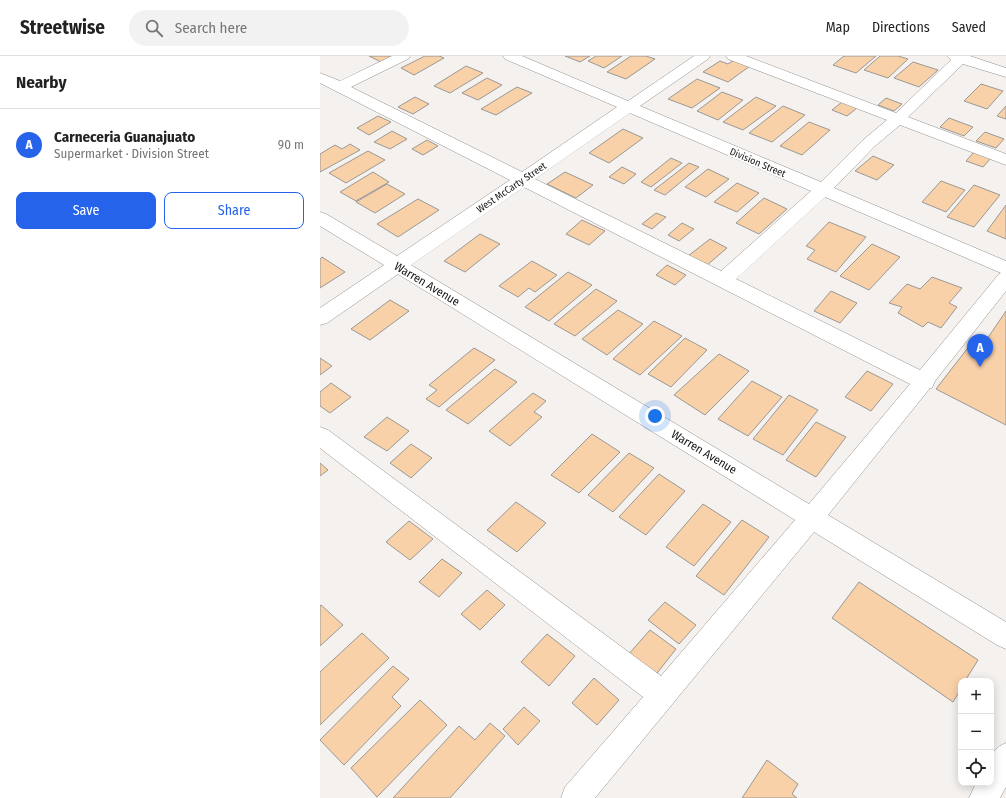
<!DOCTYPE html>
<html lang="en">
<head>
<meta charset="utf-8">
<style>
  :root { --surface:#fff; --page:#f2f2f2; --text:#222; --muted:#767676; --line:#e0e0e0; --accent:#2563eb }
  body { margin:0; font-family:"Fira Sans Condensed",sans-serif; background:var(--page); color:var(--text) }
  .controls { position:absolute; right:12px; bottom:12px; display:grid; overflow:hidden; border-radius:8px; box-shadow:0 2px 10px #0003 }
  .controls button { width:36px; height:36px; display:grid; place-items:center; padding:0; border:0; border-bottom:1px solid var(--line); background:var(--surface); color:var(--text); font:20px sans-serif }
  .you { position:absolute; left:335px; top:360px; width:14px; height:14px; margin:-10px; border:3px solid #fff; border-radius:50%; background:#1a73e8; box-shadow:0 0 0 6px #1a73e833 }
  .badge { display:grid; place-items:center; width:26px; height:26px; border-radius:50%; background:var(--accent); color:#fff; font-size:13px; font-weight:700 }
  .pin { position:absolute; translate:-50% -33px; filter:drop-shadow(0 1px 2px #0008) }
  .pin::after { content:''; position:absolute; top:21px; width:14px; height:12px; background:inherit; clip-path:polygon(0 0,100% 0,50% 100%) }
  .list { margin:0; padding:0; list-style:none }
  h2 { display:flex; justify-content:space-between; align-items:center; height:52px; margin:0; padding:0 16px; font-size:17px }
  h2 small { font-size:13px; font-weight:400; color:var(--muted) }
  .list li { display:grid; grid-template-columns:26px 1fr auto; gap:12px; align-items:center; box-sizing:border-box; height:72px; padding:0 16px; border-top:1px solid var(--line) }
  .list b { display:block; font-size:15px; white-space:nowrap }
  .list p { margin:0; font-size:13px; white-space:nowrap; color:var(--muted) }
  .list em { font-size:13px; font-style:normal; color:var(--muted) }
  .actions { display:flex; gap:8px; padding:12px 16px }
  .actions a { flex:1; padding:9px 0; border:1px solid var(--accent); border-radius:8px; text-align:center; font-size:14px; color:var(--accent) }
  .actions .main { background:var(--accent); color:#fff }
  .icon { flex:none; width:22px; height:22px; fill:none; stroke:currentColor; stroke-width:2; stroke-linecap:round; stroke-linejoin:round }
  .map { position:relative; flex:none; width:686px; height:742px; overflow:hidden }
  header { display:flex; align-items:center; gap:24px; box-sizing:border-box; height:56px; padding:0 20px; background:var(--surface); border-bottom:1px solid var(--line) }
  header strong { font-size:19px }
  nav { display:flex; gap:22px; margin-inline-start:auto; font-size:14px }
  .search { width:280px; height:36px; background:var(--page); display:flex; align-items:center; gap:10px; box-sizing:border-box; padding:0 14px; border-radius:22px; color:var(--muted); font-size:15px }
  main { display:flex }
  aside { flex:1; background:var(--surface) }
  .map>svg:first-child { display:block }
</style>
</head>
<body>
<header>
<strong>Streetwise</strong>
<div class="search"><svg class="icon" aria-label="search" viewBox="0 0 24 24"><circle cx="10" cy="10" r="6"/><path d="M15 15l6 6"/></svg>Search here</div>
<nav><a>Map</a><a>Directions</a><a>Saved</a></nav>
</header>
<main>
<aside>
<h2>Nearby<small></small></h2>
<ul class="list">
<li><span class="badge">A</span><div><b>Carneceria Guanajuato</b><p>Supermarket · Division Street</p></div><em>90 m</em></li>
</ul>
<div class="actions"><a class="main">Save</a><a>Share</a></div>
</aside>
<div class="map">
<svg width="686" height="742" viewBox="0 0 686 742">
  <rect width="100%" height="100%" fill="#f4f1ee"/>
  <g fill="#f9d1a9" stroke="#9a9895">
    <polygon points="49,0 76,0 63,7"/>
    <polygon points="105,0 119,0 124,2 94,19 81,12"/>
    <polygon points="245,0 270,0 260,6"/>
    <polygon points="276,0 302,0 284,12 268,5"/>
    <polygon points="311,0 326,0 335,3 306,23 287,16"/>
    <polygon points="524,0 556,0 536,17 513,9"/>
    <polygon points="560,0 578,0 588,3 568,22 544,14"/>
    <polygon points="414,4 430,10 408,26 383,16 400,5 408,8"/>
    <polygon points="593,6 618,14 599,31 574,22"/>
    <polygon points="146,10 163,17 130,37 114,30"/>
    <polygon points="167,22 182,29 158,44 142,37"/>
    <polygon points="377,23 400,32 372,52 348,43"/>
    <polygon points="661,28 683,35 667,53 644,45"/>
    <polygon points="197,31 212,37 176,59 161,53"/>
    <polygon points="402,36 423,44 398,64 377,55"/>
    <polygon points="95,41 109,48 93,58 78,51"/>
    <polygon points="436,41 456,50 423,74 403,66"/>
    <polygon points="566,42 582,48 574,55 558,49"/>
    <polygon points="522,46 537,52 527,60 512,54"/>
    <polygon points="463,50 485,59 452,86 429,77"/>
    <polygon points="686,50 686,63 677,60"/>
    <polygon points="58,60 71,66 49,79 37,72"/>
    <polygon points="629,62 653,71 644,80 620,71"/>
    <polygon points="489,66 510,74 482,99 460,90"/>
    <polygon points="303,73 323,82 289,107 269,97"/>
    <polygon points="72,75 87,83 70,93 54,86"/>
    <polygon points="665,76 684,83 676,92 656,85"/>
    <polygon points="107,84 118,90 103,99 92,93"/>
    <polygon points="30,88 40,94 0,116 0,98 15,89 22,93"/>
    <polygon points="48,95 65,104 26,127 9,117"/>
    <polygon points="654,96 671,102 663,111 646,105"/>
    <polygon points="553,100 574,109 557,124 535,115"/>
    <polygon points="351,102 362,107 331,131 321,126"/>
    <polygon points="369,107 379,111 345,139 334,134"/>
    <polygon points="302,111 316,118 304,128 289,121"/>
    <polygon points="388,113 409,123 386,141 365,131"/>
    <polygon points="53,116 69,126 36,145 20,136"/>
    <polygon points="245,116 273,129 256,142 227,128"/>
    <polygon points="621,125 645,134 626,156 602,146"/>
    <polygon points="417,127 439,137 417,156 394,146"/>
    <polygon points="67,128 85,138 55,157 36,146"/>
    <polygon points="654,129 680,139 654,171 627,161"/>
    <polygon points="444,142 467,153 439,178 416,167"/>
    <polygon points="98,143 119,154 78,181 57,168"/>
    <polygon points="686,149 686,183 667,175"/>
    <polygon points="336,157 346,161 332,173 322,168"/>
    <polygon points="262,164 285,175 269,189 246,178"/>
    <polygon points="509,166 546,181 516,216 487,203 495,194 486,190"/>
    <polygon points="362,167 374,173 359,185 348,179"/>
    <polygon points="160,178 180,188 145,216 124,205"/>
    <polygon points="390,183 407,192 386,210 368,200"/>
    <polygon points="552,188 580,201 549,234 520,220"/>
    <polygon points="2,201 25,216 0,232 0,203"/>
    <polygon points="212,205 237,219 215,236 209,232 198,241 179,230"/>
    <polygon points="347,209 366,219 355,229 336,219"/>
    <polygon points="248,216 272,229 229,265 205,251"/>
    <polygon points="612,221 642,232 629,247 637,251 621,272 608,266 603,271 578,257 582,251 569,247 587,228 600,233"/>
    <polygon points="276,233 297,245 255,280 234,268"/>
    <polygon points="511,235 537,247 520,267 494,255"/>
    <polygon points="70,244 89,255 50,284 31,273"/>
    <polygon points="298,254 323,268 287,299 262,283"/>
    <polygon points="686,255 686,369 616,333 654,284 663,289"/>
    <polygon points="334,265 362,280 320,319 293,303"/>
    <polygon points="365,282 387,294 351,331 328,318"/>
    <polygon points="154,292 175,304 119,351 106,343 117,334 109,329"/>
    <polygon points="399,298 429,315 385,359 354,339"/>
    <polygon points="0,302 12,310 0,319"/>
    <polygon points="175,313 197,326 148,368 126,354"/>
    <polygon points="547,315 573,328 551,355 525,341"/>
    <polygon points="432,325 462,341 428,380 398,363"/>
    <polygon points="11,327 31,341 10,357 0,350 0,336"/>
    <polygon points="213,337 226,345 214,356 222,361 190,390 169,375"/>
    <polygon points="469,339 498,354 463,399 433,383"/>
    <polygon points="67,361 89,375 67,395 44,381"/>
    <polygon points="496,366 526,381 496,421 466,404"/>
    <polygon points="272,378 300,396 259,437 231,419"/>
    <polygon points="91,388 112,402 91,422 70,407"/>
    <polygon points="309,397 334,412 293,456 268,439"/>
    <polygon points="0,407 8,414 0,420"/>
    <polygon points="339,418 365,435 326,479 299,461"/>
    <polygon points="196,446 226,467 197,496 167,474"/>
    <polygon points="383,448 411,466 374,510 346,491"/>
    <polygon points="422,464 449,481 404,539 376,520"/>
    <polygon points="89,465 113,483 90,504 66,486"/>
    <polygon points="122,503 142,517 119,541 99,526"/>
    <polygon points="539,526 658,604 645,625 641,625 641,633 633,646 512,562"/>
    <polygon points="167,534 185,549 160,574 141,558"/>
    <polygon points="345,546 376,569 359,588 328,564"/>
    <polygon points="1,549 23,569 0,590 0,550"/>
    <polygon points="330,574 356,593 334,621 307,600"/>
    <polygon points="42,577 69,602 0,669 0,616"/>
    <polygon points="227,578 255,600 229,630 201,606"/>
    <polygon points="73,610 89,623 72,641 81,650 24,709 0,684"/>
    <polygon points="274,622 299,644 277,669 252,647"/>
    <polygon points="100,644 127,669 57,741 31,712"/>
    <polygon points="204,651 220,665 198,689 183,673"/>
    <polygon points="170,667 185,680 130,742 73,742 139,670 155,684"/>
    <polygon points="447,704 478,728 472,738 477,742 422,742"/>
  </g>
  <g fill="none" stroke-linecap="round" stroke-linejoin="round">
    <g stroke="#92908d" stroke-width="1">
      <g id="minor">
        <path d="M72,0H90L88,3L31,31L202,116L297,51L185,3L183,0H202L308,45L374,0H390L388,3L320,50L501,126L543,84L567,64L408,3L406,0H426L576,57L631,4L627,0H650L686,12V21L643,8L588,61L686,98V109L580,69L555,90L514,132L686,205V235L615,325L612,332H610L508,459L686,566V593L677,589L494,476L275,742H241L245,731L323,641L0,392V371L8,374L341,620L475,464L78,218L7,267L0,269V252L64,209L0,170V156L6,158L77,200L190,124L0,27V17L20,25ZM310,57L491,135L401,215L215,123ZM204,131L590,328L489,448L91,209ZM505,141L681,217L679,218L600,314L416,223Z"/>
        <path d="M686,687V731L680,742H649L656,727H671C671,708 666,695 686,687Z"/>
      </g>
    </g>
    <use href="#minor" fill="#fff" fill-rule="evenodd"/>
  </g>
  <g text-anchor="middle" stroke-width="4" stroke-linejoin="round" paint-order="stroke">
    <g font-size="10" fill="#181716" stroke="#fff">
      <text transform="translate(438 106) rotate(23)" y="4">Division Street</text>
      <text transform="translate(191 131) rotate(-34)" y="4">West McCarty Street</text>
    </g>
    <g font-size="12" fill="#181716" stroke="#fff">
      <text transform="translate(107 228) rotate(31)" y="4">Warren Avenue</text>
      <text transform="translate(384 396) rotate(31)" y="4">Warren Avenue</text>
    </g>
  </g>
</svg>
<div class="controls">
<button>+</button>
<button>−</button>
<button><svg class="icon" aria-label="locate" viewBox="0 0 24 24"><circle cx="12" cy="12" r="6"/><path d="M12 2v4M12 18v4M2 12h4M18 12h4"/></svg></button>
</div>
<div class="you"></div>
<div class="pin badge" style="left:660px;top:311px">A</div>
</div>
</main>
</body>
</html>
